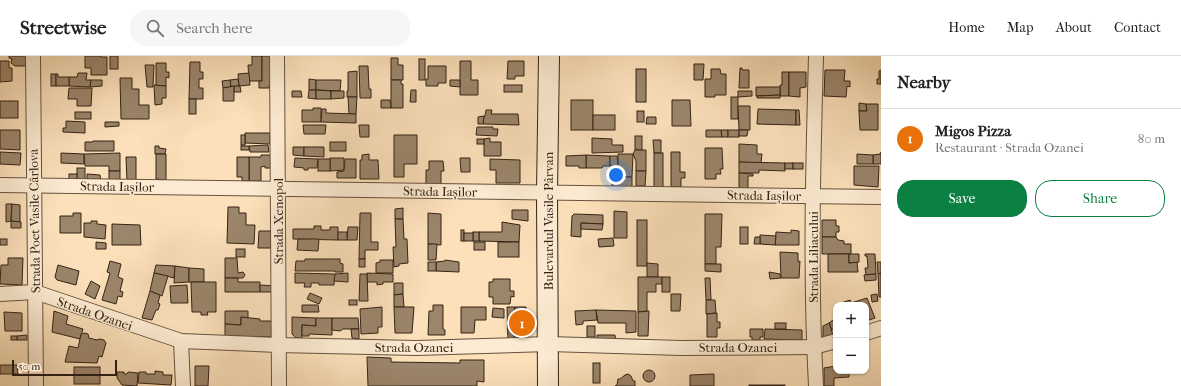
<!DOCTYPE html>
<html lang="en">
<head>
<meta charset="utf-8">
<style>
  :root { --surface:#fff; --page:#f6f6f6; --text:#222; --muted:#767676; --line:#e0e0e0; --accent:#0b8043 }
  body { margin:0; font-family:"IM FELL French Canon",serif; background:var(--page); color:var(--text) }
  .controls { position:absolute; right:12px; bottom:12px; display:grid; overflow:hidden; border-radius:8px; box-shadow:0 1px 3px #0004 }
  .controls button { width:36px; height:36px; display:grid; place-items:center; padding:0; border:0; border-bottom:1px solid var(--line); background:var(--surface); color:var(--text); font:20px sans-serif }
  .scale { position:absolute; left:12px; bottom:10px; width:105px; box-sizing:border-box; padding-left:4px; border:2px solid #342315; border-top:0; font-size:11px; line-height:14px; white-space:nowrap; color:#342315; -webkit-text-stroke:3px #fcebd2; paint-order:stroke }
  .you { position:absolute; left:616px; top:119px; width:14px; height:14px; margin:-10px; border:3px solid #fff; border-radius:50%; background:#1a73e8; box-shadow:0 0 0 6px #1a73e833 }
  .badge { display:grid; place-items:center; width:26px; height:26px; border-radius:50%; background:var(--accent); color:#fff; font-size:13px; font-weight:700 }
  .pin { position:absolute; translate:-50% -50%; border:2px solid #fff; box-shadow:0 1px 4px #0006 }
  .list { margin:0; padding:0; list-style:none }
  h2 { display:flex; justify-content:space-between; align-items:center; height:52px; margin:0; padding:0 16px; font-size:17px }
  h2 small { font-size:13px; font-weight:400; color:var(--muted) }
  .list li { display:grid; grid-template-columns:26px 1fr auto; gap:12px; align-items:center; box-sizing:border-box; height:60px; padding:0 16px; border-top:1px solid var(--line) }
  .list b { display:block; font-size:15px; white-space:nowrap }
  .list p { margin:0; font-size:13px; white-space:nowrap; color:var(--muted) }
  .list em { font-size:13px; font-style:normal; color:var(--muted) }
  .actions { display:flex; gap:8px; padding:12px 16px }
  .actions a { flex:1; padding:9px 0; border:1px solid var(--accent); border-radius:16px; text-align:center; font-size:14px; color:var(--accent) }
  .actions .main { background:var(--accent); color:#fff }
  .icon { flex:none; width:22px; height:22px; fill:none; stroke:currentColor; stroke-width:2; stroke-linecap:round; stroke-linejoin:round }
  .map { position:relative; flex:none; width:881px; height:330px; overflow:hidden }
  header { display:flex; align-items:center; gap:24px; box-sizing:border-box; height:56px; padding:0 20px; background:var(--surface); border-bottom:1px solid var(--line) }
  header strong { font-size:19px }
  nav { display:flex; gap:22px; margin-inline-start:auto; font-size:14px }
  .search { width:280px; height:36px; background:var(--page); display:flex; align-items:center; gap:10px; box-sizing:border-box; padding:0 14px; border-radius:16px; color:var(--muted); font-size:15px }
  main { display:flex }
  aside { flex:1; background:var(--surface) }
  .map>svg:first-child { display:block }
</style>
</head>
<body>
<header>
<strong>Streetwise</strong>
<div class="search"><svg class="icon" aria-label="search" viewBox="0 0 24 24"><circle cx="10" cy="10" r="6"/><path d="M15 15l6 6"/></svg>Search here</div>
<nav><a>Home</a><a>Map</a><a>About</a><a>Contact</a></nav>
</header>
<main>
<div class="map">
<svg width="881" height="330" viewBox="0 0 881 330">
  <rect width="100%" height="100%" fill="#fbe0ba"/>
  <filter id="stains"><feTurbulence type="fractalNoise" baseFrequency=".005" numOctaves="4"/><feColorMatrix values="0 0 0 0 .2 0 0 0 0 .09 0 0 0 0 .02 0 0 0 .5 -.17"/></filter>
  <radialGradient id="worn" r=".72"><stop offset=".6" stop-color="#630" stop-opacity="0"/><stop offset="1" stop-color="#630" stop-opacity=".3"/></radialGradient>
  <g fill="#9b856b" stroke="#342315">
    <polygon points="9,0 26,0 26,10 15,10 11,7 12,3 9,2"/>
    <polygon points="85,0 101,0 101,1 107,1 107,19 91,19 91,12 85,12"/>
    <rect x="110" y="0" width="8" height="13"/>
    <polygon points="252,0 262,0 262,25 249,25 248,9 252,9"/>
    <polygon points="262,0 270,0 274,4 274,26 270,26 269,32 259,32 259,25 262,25"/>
    <polygon points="391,2 398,2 398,9 403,9 403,24 391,24"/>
    <rect x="419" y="3" width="6" height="21"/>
    <polygon points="0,5 9,5 9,12 12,12 12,25 0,26"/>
    <polygon points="460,5 471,5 471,24 478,24 478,39 460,39"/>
    <polygon points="508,5 524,5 524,20 515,20 515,23 507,23"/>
    <polygon points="190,6 200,6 200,16 203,16 203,23 199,23 199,32 203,32 203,43 189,43"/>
    <polygon points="156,7 166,7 166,16 169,16 169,22 166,21 166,30 156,30"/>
    <polygon points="694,8 704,8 703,24 694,24"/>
    <polygon points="145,9 154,9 153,31 147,31"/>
    <polygon points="359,10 368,10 369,33 371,33 371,42 360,42"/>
    <polygon points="428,10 446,10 446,27 438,27 438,30 426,30 426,23 428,23"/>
    <polygon points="740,12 742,12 742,14 749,14 749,32 739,32"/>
    <rect x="636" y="13" width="10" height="33"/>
    <polygon points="711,13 720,13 721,18 726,18 726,39 715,39 715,41 705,41 705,23 711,23"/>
    <polygon points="825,14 845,14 844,25 850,25 850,31 847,30 846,41 824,40"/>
    <polygon points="881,14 881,28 877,28 877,23 879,23 879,15"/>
    <polygon points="357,15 357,41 347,41 347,35 348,35 348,16"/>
    <polygon points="782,16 789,16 789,40 780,40 780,29 782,29"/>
    <polygon points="789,16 806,16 806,31 800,32 800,41 789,40"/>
    <polygon points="78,17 87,17 86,24 91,24 90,31 69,30 69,21 77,21"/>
    <polygon points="249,17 250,29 239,30 238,18"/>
    <rect x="51" y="18" width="5" height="12"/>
    <polygon points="56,18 58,18 58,21 69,21 69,30 56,30"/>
    <polygon points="120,22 132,22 132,33 139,33 139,49 149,49 149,63 121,63"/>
    <polygon points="238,23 239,30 231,31 230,24"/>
    <polygon points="309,23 316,24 316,34 309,34"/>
    <polygon points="91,24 102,24 102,30 90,31"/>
    <polygon points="230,24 231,31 223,32 222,25"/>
    <polygon points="316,24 341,24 340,35 316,34"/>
    <polygon points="391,24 401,24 401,28 403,28 403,52 391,52"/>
    <polygon points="450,24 460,24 460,31 450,30"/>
    <polygon points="154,29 166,30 166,42 162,42 162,48 155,49"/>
    <rect x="504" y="29" width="18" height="7"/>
    <polygon points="234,30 240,30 241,36 234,36"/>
    <polygon points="234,30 234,45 223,45 223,32"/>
    <polygon points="756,31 780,31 780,39 756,40"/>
    <polygon points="69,32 92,32 91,50 77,50 77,43 68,43"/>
    <polygon points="309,34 316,34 316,43 308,42"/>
    <polygon points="316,34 331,35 331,43 316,43"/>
    <polygon points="411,34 416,34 416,46 410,46"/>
    <polygon points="292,35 301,35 302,41 292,41"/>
    <polygon points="331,35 344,35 344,42 331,43"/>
    <polygon points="738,35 752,35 752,40 738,41"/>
    <polygon points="780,39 780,42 757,42 757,40"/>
    <polygon points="348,41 357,41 356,58 349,58"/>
    <rect x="731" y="41" width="7" height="22"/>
    <rect x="189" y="43" width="7" height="15"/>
    <polygon points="381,44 390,44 391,52 381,52"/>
    <rect x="571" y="44" width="22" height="30"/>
    <polygon points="672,44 690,44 691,70 672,70"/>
    <rect x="0" y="45" width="18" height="17"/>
    <polygon points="859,47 866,48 867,55 859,55"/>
    <polygon points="866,48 878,48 878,74 860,74 859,55 867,55"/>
    <polygon points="738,50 750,50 750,74 739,74"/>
    <polygon points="313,52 321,52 321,66 302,66 302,54 313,54"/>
    <polygon points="322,53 326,53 326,57 356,58 356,67 321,66"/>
    <polygon points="758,53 796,54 796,69 757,68"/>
    <polygon points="486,54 492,54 491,58 518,58 519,69 483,68 484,60 485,60"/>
    <polygon points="796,54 799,54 800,69 796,69"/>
    <rect x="637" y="55" width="7" height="11"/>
    <rect x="75" y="56" width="16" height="7"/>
    <rect x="593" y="59" width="22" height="15"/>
    <polygon points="484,60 483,68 478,68 478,61"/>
    <polygon points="647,61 656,61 656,68 646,68"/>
    <polygon points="66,65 85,66 85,77 63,76 63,72 66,72"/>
    <polygon points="105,66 119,66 119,70 105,71"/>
    <polygon points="303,69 326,69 325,78 304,78"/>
    <polygon points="359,69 369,69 369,81 360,81"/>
    <polygon points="477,71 493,71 493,73 498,73 497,80 476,79"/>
    <polygon points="0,74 20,74 20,94 0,93"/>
    <polygon points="706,74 721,74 722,81 706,81"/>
    <polygon points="721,74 728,74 728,81 722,81"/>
    <rect x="728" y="74" width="11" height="7"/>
    <polygon points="739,74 748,74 747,80 739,80"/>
    <polygon points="245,77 270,77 270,88 245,87"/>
    <rect x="241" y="79" width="4" height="10"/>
    <polygon points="394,79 417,79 417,108 404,108 404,121 394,121"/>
    <rect x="635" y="80" width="7" height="14"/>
    <polygon points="490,82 490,86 501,86 501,100 484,100 484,83"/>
    <polygon points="592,82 612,83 612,89 623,89 623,96 592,97"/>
    <rect x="477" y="83" width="7" height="5"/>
    <polygon points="653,84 661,84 661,97 654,97"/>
    <polygon points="93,85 114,85 114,95 85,95 85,86 93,86"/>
    <rect x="330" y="86" width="16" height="9"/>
    <polygon points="739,88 757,89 757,98 762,98 761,107 739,106"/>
    <polygon points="268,89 269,96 250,96 249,90"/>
    <polygon points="155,90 159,90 159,92 166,93 165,98 155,98"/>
    <rect x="241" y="90" width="8" height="4"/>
    <polygon points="293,91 304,91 304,100 293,99"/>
    <polygon points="304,91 324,91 324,101 304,100"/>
    <polygon points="705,92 722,92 723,113 720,113 721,118 716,118 716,123 705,123"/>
    <polygon points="635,94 646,94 646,115 636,115 636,105 633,98"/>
    <polygon points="0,96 21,97 20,109 0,108"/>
    <polygon points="671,96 680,96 680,116 685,116 685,122 681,122 681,131 671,131"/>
    <polygon points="881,96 881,108 873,108 873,99 880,98"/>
    <polygon points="61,97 84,98 84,108 61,107"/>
    <polygon points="120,97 120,115 109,115 109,110 85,110 84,98"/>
    <rect x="654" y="97" width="9" height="40"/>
    <polygon points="156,98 166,98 166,124 156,123"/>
    <polygon points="369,98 369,104 378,104 379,123 360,123 360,104 362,104 362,99"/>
    <polygon points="618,98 633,98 632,121 621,121 622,118 619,118 618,116"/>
    <polygon points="857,98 873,99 873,108 857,108"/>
    <polygon points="261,99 271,99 272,112 265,112 265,110 261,111 261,125 249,125 249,101 261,101"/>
    <polygon points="586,99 610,100 610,110 603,110 602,112 586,112"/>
    <polygon points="586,99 586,112 579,112 579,110 566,110 566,100"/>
    <polygon points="610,100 617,100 618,110 610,110"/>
    <polygon points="126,101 136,101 136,125 127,125"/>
    <polygon points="237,101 249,101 249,125 242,125 242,121 237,121"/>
    <polygon points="295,102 318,103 317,112 308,112 308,114 304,114 304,112 294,111"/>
    <polygon points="330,102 344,102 344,114 330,115"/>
    <polygon points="460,102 470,102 470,116 461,116"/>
    <rect x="318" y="103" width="12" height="12"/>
    <polygon points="345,103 356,103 356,122 337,122 337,116 344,115"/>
    <polygon points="490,103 520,104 520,127 496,127 496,114 490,114"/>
    <polygon points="429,105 443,105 444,115 441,115 441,129 426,128 426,114 429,114"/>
    <polygon points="739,106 785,107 785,115 759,114 759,117 739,117"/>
    <rect x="785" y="107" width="8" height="6"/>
    <rect x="793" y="107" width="10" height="6"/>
    <polygon points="854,110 879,110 878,131 854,129"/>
    <rect x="77" y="112" width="8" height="17"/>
    <rect x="109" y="115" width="11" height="14"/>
    <polygon points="636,115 646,115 645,130 636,130"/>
    <polygon points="739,117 753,118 753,120 748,120 748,137 739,137"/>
    <rect x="69" y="118" width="8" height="11"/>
    <polygon points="87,118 100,119 101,128 87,128"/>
    <polygon points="617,121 632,121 632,131 612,131 612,126"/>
    <polygon points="6,148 12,148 11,165 6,166"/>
    <polygon points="12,148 20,149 20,166 11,165"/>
    <polygon points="228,151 239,151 239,157 246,157 246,169 255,169 254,188 227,187"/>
    <polygon points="403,152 403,163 395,163 395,153"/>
    <polygon points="512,154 528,154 528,165 512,163"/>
    <polygon points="614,155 627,156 627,182 614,182"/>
    <polygon points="73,157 81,157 81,177 60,177 60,160 73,160"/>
    <polygon points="360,157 371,157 371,186 378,186 378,194 365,194 365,203 359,203"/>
    <polygon points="428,157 441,158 441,189 428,188"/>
    <polygon points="574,158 603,159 603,168 581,167 581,181 571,180 572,160"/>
    <polygon points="705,158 722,158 721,191 716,191 716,208 705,208"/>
    <polygon points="395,163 403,163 404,183 407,183 408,207 399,208 399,210 394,211 393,191 396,191"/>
    <rect x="637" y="164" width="10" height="46"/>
    <polygon points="822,164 836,164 836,170 839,170 839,176 836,176 836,181 822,181"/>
    <polygon points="11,165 21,166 21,172 11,172"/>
    <polygon points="91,165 97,165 97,168 106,169 105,183 84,181 84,167 91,167"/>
    <polygon points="502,166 520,169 519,186 479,185 479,176 502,176"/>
    <polygon points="581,167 603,168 602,174 581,173"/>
    <polygon points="112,168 140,169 141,189 112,189"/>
    <polygon points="314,170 321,170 321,174 330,174 330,171 338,171 338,184 293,183 293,173 314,173"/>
    <polygon points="348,171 358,171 357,184 347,184"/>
    <rect x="740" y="171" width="8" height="17"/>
    <rect x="461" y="174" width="3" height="11"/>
    <polygon points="791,174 799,175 799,189 775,189 776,176 791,177"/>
    <polygon points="259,175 271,175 271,192 258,192"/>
    <rect x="338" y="176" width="9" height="8"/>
    <rect x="473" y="176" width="6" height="9"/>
    <rect x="464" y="177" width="9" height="8"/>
    <polygon points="760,179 776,180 775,189 760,188"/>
    <polygon points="755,181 760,181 760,188 754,188"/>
    <polygon points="822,181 836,181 838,184 844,185 844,188 851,188 851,198 822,198"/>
    <polygon points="613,182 614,190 599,191 598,183"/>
    <rect x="0" y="183" width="7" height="6"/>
    <polygon points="298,183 319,183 318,195 297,194"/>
    <polygon points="96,186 106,187 106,193 96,193"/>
    <rect x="474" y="186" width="11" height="8"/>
    <rect x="498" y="186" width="21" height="15"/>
    <polygon points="428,188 437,188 436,204 428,204"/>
    <rect x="236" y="193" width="9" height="8"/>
    <polygon points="780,196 798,197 798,206 800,205 799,222 781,222"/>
    <polygon points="828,198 849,198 849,207 857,206 858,216 828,216"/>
    <polygon points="849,198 859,198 859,206 849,207"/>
    <polygon points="865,198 875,198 876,218 866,219 865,212 868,212 867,200 865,200"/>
    <polygon points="8,202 23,202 22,229 0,228 1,209 8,209"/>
    <polygon points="225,202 237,202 238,217 243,216 245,219 243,222 225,222"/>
    <polygon points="305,203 340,203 340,207 343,208 343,216 335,216 335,215 295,215 296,205 305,205"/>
    <rect x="359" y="203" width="6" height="8"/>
    <polygon points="380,204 393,204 393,217 376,217 376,207 380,206"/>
    <polygon points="445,204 459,206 459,216 436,215 436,206 445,205"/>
    <polygon points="110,205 121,208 118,221 123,223 120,235 123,236 122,241 118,240 116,248 102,244 110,217 107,216"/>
    <rect x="428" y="206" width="8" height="9"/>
    <polygon points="877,206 881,206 881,217 878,218"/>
    <polygon points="647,207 658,208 658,221 647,221"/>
    <polygon points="705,208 721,208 721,216 705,215"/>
    <polygon points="58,209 79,215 76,229 57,224 55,221"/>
    <polygon points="156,209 175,210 174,222 154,217"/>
    <polygon points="175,210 189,212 189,226 174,227"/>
    <polygon points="189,212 204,213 204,226 189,226"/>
    <polygon points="769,216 780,218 781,222 770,223"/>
    <polygon points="154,217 168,220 162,240 150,235"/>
    <polygon points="295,217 335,218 334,229 319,229 319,227 311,227 311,231 304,231 305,227 295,227"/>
    <polygon points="348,217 348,226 334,225 335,218"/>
    <polygon points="367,217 393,218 393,226 383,226 383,228 377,229 377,226 367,226"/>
    <polygon points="881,217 881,241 879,241 878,218"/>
    <polygon points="360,218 367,218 368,245 359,245"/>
    <polygon points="876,218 876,224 865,225 864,219"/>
    <polygon points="638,221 662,221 662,228 656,228 656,236 647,236 647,255 638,256"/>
    <rect x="662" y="221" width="8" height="15"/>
    <polygon points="225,222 238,222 238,226 260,226 260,236 225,236"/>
    <polygon points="705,222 710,222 711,244 706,244"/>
    <polygon points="493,223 510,223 510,235 514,235 514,241 511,240 510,248 493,248 493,241 489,241 489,226 493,226"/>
    <polygon points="91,225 100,230 95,243 85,238"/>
    <polygon points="191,226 216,226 216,256 207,256 208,259 201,259 201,256 192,256"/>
    <polygon points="394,227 403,227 403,238 394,239"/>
    <polygon points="187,229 188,247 171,247 170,230"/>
    <polygon points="260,229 276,230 276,236 260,236"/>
    <polygon points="150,235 160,239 158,247 160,248 158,254 156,254 152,264 142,262"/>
    <polygon points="310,237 322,242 319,248 307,243"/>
    <polygon points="403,238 404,251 394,251 394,239"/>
    <polygon points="671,238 681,238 680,255 671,255"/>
    <polygon points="877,238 878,245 872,246 871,239"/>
    <polygon points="867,242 875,262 866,265 867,268 866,269 866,249 852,249 851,247"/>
    <rect x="349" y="244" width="8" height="5"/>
    <polygon points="706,244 715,244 716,257 706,258"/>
    <polygon points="850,244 852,249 839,249 838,248"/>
    <polygon points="302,249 318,249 319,256 302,256"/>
    <polygon points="433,249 443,249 443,273 445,274 445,279 428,279 429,255 433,255"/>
    <polygon points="382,251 382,271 378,271 378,277 361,278 360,253"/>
    <polygon points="394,251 414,251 412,277 395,277"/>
    <polygon points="461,251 486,251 486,264 475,264 474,277 461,277"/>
    <polygon points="507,251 515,251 514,284 508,284"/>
    <polygon points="515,251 526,251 524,282 514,282"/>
    <polygon points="493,252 504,253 504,262 492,261"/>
    <polygon points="596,254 636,255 636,276 626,277 626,267 598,267"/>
    <polygon points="596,254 597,264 583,265 583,268 576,269 575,255"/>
    <polygon points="54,255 68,260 66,268 83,273 80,283 52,276"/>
    <polygon points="225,255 248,255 248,262 241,261 241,269 225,268"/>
    <polygon points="649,255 648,280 638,280 638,256"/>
    <polygon points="4,256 22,257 22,275 5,275"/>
    <polygon points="717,257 717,266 720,266 720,272 717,272 717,281 707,281 707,258"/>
    <polygon points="241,261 260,263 260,265 276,265 276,277 271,281 225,280 225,268 241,269"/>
    <polygon points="292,261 316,262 316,270 302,269 302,282 296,282 292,278"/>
    <polygon points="316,262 332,262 332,279 309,278 309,280 302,280 302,269 316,270"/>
    <polygon points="332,262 358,262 359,273 343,273 340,275 332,274"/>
    <polygon points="833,264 836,273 832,274 829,267"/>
    <rect x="775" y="267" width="11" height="6"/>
    <polygon points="829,267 834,282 823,284 823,270"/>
    <rect x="587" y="270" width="8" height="11"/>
    <polygon points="351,273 359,273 359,283 352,282"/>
    <polygon points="750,273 763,273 763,281 760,281 760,284 752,284 752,281 750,281"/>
    <polygon points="765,273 802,274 802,284 764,283"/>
    <polygon points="85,277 88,278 89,282 97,284 99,283 104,284 106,287 102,301 99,300 97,307 65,306 69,290 78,292 81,278"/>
    <polygon points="27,279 27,284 17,284 17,280"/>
    <polygon points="597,279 615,279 616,286 597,286"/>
    <rect x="11" y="280" width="6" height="4"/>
    <polygon points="367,301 391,302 391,306 460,307 460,304 484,304 484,326 477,325 477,330 368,330"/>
    <rect x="593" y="307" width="7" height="20"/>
    <polygon points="0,309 17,309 18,318 0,318"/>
    <polygon points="195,310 209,310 208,330 195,330"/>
    <polygon points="836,310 836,315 849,315 849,321 834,322 834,330 824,330 824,312"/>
    <rect x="74" y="311" width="26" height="17"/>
    <circle cx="649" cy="320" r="6"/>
    <polygon points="155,315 163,316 163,319 172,319 171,329 138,327 139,316 146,316 146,318 155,318"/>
    <polygon points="117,316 124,316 124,318 127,318 128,316 138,317 137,330 122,329 117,322"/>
    <polygon points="628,318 631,320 633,325 635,325 635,330 615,330 617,329 618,323 620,323 625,319"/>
    <polygon points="714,318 714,330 690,330 690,319"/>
    <rect x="749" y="329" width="36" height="1"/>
  </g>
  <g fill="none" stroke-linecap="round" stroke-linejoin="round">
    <g stroke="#66523e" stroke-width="16">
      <g id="street">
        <polyline points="33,0 36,330"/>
        <polyline points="277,0 279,330"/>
        <polyline points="0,129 881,141"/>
        <polyline points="0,238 35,236 181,285 278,289 416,292 549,288 681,292 814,291 836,285"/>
        <polyline points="866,277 881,272"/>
        <polyline points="181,285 183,330"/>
        <path d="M816,330C810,220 813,110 816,0"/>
      </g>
    </g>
    <g stroke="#342315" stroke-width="22">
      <polyline id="secondary" points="548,330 547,136 549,0"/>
    </g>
    <use href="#street" stroke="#fcebd2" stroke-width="14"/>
    <use href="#secondary" stroke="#fcebd2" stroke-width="20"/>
  </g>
  <g text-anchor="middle" stroke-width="3" stroke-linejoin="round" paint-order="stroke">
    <g font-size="13" fill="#342315" stroke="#fcebd2">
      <text transform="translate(117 130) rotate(1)" y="5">Strada Iașilor</text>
      <text transform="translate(440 135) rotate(1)" y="5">Strada Iașilor</text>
      <text transform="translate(764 139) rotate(1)" y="5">Strada Iașilor</text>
      <text transform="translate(34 165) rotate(-91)" y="5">Strada Poet Vasile Cârlova</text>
      <text transform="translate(278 165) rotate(-90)" y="5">Strada Xenopol</text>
      <text transform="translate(548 165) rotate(-90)" y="5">Bulevardul Vasile Pârvan</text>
      <text transform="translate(813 201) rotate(-90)" y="5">Strada Liliacului</text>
      <text transform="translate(95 257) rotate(19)" y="5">Strada Ozanei</text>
      <text x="414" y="296">Strada Ozanei</text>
      <text x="738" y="296">Strada Ozanei</text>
    </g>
  </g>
  <rect width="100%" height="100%" filter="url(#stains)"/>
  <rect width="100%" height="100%" fill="url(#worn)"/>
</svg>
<div class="controls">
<button>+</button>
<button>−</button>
</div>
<div class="scale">50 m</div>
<div class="you"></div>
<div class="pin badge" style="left:522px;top:267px;background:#e8710a">1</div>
</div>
<aside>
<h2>Nearby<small></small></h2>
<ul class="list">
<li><span class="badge" style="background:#e8710a">1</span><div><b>Migos Pizza</b><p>Restaurant · Strada Ozanei</p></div><em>80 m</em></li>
</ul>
<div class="actions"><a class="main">Save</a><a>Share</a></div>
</aside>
</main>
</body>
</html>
